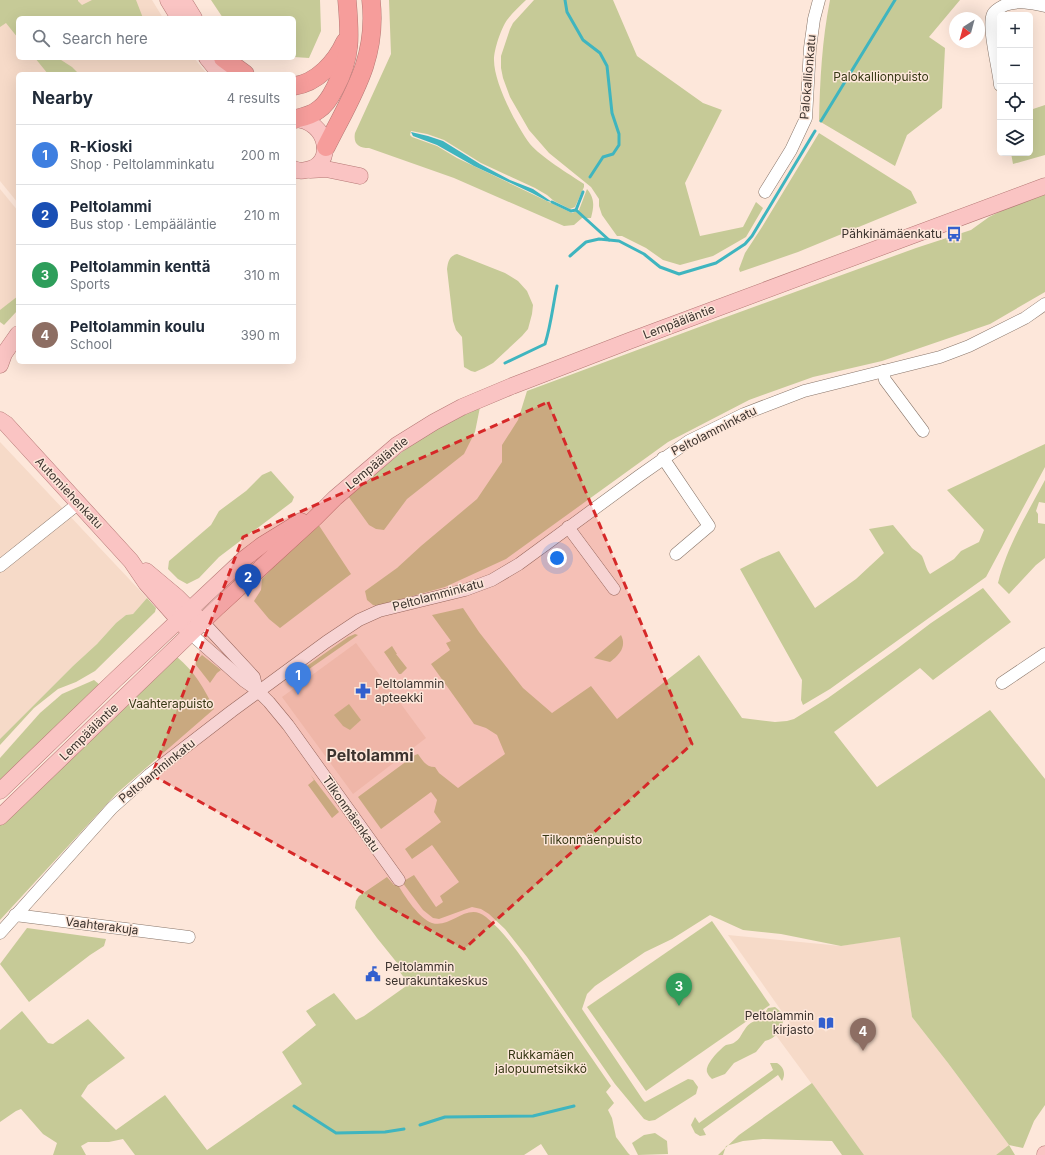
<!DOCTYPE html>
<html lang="en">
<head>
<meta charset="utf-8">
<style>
  :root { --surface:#fff; --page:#f2f2f3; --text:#1f2937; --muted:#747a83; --line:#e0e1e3; --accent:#111827 }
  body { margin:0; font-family:Inter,sans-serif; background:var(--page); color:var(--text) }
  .controls { position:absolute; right:12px; top:12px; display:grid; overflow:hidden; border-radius:6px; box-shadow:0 4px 16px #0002 }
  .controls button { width:36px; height:36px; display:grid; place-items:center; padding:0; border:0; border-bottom:1px solid var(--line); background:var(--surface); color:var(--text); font:20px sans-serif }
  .compass { position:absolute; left:949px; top:12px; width:36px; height:36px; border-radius:50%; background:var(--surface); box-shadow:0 4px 16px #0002; rotate:216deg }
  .you { position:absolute; left:557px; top:558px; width:14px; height:14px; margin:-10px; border:3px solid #fff; border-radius:50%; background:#1a73e8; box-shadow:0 0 0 6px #1a73e833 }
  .badge { display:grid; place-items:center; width:26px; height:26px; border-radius:50%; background:var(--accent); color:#fff; font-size:13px; font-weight:700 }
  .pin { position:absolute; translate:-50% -33px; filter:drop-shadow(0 1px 2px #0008) }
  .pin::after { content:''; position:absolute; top:21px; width:14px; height:12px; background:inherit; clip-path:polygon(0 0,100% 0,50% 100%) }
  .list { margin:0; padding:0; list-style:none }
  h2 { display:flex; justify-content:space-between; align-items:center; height:52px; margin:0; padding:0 16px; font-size:17px }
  h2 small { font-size:13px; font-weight:400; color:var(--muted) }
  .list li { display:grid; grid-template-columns:26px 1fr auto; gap:12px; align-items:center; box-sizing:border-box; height:60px; padding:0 16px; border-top:1px solid var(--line) }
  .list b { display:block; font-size:15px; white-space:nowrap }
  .list p { margin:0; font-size:13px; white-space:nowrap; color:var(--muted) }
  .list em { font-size:13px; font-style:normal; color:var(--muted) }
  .icon { flex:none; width:22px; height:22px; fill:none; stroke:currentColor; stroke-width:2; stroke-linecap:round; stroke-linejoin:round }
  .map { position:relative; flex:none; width:1045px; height:1155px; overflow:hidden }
  .search { position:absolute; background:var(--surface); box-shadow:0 4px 16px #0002; left:16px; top:16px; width:280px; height:44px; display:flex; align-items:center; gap:10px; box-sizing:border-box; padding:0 14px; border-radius:6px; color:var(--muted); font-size:15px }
  .panel { position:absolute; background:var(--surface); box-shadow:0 4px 16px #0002; left:16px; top:72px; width:280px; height:292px; border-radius:6px }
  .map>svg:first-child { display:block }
</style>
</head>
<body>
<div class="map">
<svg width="1045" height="1155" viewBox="0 0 1045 1155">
  <rect width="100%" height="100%" fill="#fde7da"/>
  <g fill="#f6dac8">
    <polygon points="21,0 152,0 163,18 18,18 18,58 194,58 207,74 18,74 18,203 0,181 0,17"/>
    <polygon points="0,189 18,211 18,302 0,319"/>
    <polygon points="0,442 147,598 133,614 126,615 116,623 97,644 73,666 0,739"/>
    <polygon points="356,643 426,738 353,794 282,697"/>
    <polygon points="728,935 841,946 900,936 912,1017 948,1063 1009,1145 996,1155 864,1155 775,1034 790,1023"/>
  </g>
  <g fill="#c6ca97">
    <polygon points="0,0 78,0 78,1 82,5 92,0 136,0 143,18 18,18 18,38 6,23 0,27"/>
    <polygon points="211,0 320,0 321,31 309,58 294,57 294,18 223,18"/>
    <path d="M389,0H526C520,6 512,13 507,20C501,29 494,49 494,60C494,83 516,125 530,144C541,157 569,174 584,184V187L575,207L570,209L554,201L547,195L535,188L481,163L444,140L427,134L411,131L410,135L412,137L437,146L457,158L572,213L579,210L587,189C595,199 594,206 591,218H582L574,225L564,226L454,178L369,148C359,148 353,144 355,133L391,54Z"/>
    <polygon points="534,0 613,0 637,56 703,103 722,110 685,183 700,236 743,227 756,202 763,208 746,237 713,256 680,265 663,260 646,248 622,236 617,236 602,215 599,206 599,199 591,187 549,153 529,130 510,97 503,78 501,68 501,56 510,29 513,23"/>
    <path d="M830,0H960L929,37L945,48L942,108L907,135L895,166L819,121C820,80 822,40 830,0Z"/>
    <polygon points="35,58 58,58 72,67 79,74 48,74"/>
    <polygon points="1045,105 1045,155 1013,164 1011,153 1030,153 1030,110"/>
    <polygon points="819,133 911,191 917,203 798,252 740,272 739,269 745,253 762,227"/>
    <polygon points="1045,194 1045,292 990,324 882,361 813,377 749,400 668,442 506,559 445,587 377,606 373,605 367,600 365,591 397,568 421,546 477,499 502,462 502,445 518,420 527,391 718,320 916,248 971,230 989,217 1007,208"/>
    <path d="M457,254L505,273L518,281L527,291L533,305L532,314L528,329L522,336L493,363L484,368L475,372L471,371L464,367L462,337L456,330L453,321L447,269C448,262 449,256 457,254Z"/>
    <polygon points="18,296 18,310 4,325 0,322 0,310"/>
    <polygon points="480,407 475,432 464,454 407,499 384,530 376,529 369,525 348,496 422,436"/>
    <path d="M1045,444V467L986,577L830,689L803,705L801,700L802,680L740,569L760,559L779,551L815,608L856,579L884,553L869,529L893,525C899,533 906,540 912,548C915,551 920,553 922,556C925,562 926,569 930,574L954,559L961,551L979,542L984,530L947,490Z"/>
    <polygon points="271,471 294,497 292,502 219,557 199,578 187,584 178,579 168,569 169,561 211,525 219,511 246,491 262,475"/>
    <path d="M1045,480V503L1039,502L1036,511L1038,514V523L1045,524V558L1036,565L1009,594L998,583C1007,546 1027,514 1045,480Z"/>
    <polygon points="318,524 351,574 280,628 269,619 254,601 261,590 262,579 279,561"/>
    <path d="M983,588L1011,622L933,680L920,668L834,732L877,787L990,710L1045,779V1105L1034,1121L1023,1148L1009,1145L1015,1155H996L1009,1145L948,1063L912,1017L900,937L841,946L781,934L743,930L710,915L672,939L645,952L595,986L587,994L582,1009L643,1100L645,1102L688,1079L693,1080L698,1087L696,1094L655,1120L649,1121L644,1119L615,1084L527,957L505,929L489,914L481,909L472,907L439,919L433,918L423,910L402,882L414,875L436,907L443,902L440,896L459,882L432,845L412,859L405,849L441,822L434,812L437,800L431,792L381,829L358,797L415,755L418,754C423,761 426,767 435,767L439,773L458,788L505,754L497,735L486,728L474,724L431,664L450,650L446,643L451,641L432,615L463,608L479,632L523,688L552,713L591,686L617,719L699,655L742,718L775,722L787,721L794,719L828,698L898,648L931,623Z"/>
    <polygon points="147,598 156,608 155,612 95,671 76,682 58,689 34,708 0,745 0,739 73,666 97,644 116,623 126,615 133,614"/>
    <polygon points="355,634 358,635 289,683 287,680 348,637"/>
    <path d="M621,635C627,647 619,655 610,662L594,658Z"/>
    <polygon points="392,646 397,654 396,654 407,668 401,674 399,674 384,652"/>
    <polygon points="202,655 221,670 217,673 210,683 196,665 196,661"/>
    <path d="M177,657C194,671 205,689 214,709L116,794L0,920V825Z"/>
    <polygon points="94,680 100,685 0,783 0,758 40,713 62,694"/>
    <polygon points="349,704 361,720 350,730 343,726 334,715"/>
    <polygon points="310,774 339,812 332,818 308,785 314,780"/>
    <path d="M387,877L394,885H398C405,897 419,918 432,923C451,929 467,901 486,917C509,936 525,963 542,986C565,1019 588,1053 611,1086L606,1092L614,1103L608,1110L612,1118L616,1137L628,1153L630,1155H548L541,1144L524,1155H135L123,1139L109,1142H88L81,1146L86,1155H53L57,1143L43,1134L21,1109L16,1111L0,1122V1030L22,1011L48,1043L53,1044L88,1019L125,1058L88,1085L81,1096L116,1130L165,1095L207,1150L302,1084L282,1052L316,1025L306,1011L334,993L356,1020L364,1016L409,984L399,971L402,969L377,938L355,908L356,901L359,896Z"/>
    <polygon points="712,921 770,1005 646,1091 587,1007"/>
    <polygon points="27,928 106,939 104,946 90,955 29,1002 0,964"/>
    <path d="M775,1007L781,1012L784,1018C782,1028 776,1039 765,1041L756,1052L734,1063L725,1074L712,1079C710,1077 708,1075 707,1072C705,1064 720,1049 726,1045C729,1044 733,1044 735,1042C743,1038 744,1022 757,1021L763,1016L768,1008Z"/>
    <path d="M770,1063H777C784,1067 786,1074 782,1081L778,1075L703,1129L706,1135L700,1136L695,1133L691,1125L695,1117L699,1123L773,1070Z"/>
    <polygon points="812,1083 864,1155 842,1155 832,1141 763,1139 743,1141 726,1146 723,1155 718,1155 739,1135"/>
    <polygon points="655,1133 667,1141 668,1154 638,1155 632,1143 644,1135"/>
  </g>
  <polygon fill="#3fb5bf" points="411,132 428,136 443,141 480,164 510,180 533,189 552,202 547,201 532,193 474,166 437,145 413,136"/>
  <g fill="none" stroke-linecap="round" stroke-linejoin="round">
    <g stroke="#3fb5bf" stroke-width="3">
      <polyline points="565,0 567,12 583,40 600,53 607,66 612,113 619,134 619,145 613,154 603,157 590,177"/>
      <polyline points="821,121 895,0"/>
      <polyline points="583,192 576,210 609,240"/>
      <polyline points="552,202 571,211 576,210"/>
      <polyline points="570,256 586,242 599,239 619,241 644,254 660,267 679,274 716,263 745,244 752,236 815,131"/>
      <path d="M505,363L545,344C551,325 553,305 557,286"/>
      <polyline points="294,1106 336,1133 385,1132 404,1129"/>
      <polyline points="420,1125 445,1117 533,1116 574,1106"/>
    </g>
    <g stroke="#89766a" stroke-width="13">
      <g id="minor">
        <path d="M1000,85C999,70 987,26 993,14C995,10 1001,7 1005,5C1018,0 1032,3 1045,6"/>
        <polyline points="765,192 791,150 806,118 810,48 814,19 819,0"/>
        <polyline points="883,371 885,380 923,431"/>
        <polyline points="663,458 709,526 676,554"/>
        <polyline points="568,527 614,589"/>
        <polyline points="0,566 79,503"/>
        <polyline points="203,622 254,677 257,690"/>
        <polyline points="191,634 244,681 257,690 269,702 288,725 399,880"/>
        <polyline points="1002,683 1045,654"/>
        <polyline points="15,915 189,937"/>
        <polyline points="0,933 112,808 149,775 232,711 326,642 359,620 379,611 465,590 492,580 519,564 639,476 689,441 744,414 804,391 940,357 969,346 1025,318 1045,304"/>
      </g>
    </g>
    <g stroke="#b57875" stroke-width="17">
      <g id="major">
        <polyline points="168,0 179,18"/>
        <polyline points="183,0 194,18"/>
        <polyline points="207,58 220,74"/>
        <path d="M294,119C329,120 336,166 306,170C302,171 298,171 294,169"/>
        <polyline points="310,170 326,169 360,176"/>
        <polyline points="0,365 4,354 18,334"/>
        <polyline points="0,420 6,424 131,561 146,583 186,628"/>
        <polyline points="146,571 177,597 197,617"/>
        <polyline points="0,791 115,680 245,558 262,545 301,521"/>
        <polyline points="0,817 218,607 315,518 335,498 397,445 434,422 462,407 512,386 629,341 1045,186"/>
        <polyline points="1045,1155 1045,1154"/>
      </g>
    </g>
    <g stroke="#b57875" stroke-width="19">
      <g id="highway">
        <polyline points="223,58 245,74"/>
        <path d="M294,86C317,83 336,62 345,42"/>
        <path d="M295,119C303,117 312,115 318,110C326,105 331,96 335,88C352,56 350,35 347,0"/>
        <path d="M326,147C351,97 378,59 371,0"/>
      </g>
    </g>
    <use href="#minor" stroke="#fff" stroke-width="12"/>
    <use href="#major" stroke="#fac4c3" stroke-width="16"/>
    <use href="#highway" stroke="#f69d9b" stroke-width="18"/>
  </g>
  <path fill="#d62828" fill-opacity="0.2" stroke="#d62828" stroke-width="3" stroke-dasharray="8 5" stroke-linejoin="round" d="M548,402L692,744L464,949L152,775L243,537Z"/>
  <defs>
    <g id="bus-bare" transform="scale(1.2)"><path d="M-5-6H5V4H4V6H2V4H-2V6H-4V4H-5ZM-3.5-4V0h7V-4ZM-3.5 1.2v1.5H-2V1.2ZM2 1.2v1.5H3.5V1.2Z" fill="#325fce" stroke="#fde7da" stroke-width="2.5" paint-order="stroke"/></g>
    <g id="pharmacy-bare" transform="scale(1.2)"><path d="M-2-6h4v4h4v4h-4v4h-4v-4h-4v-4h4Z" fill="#325fce" stroke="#fde7da" stroke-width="2.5" paint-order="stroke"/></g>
    <g id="civic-bare" transform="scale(1.2)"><path d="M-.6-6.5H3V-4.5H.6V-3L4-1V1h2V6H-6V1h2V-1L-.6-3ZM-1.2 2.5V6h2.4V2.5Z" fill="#325fce" stroke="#fde7da" stroke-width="2.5" paint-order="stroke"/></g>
    <g id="library-bare" transform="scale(1.2)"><path d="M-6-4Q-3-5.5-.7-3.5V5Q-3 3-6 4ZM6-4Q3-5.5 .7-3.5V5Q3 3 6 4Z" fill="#325fce" stroke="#fde7da" stroke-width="2.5" paint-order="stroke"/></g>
  </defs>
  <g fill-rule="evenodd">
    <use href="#bus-bare" x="954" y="234"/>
    <use href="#pharmacy-bare" x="363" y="691"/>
    <use href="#civic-bare" x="373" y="974"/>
    <use href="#library-bare" x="826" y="1023"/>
  </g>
  <g text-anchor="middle" stroke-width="3" stroke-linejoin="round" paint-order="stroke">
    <g font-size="12" fill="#3c332e" stroke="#fde7da">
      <text transform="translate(808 77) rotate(-85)" y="4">Palokallionkatu</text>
      <text transform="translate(679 322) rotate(-21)" y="4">Lempääläntie</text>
      <text transform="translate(714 431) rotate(-27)" y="4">Peltolamminkatu</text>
      <text transform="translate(377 463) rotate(-39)" y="4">Lempääläntie</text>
      <text transform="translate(69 493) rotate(47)" y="4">Automiehenkatu</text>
      <text transform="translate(438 595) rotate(-15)" y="4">Peltolamminkatu</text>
      <text transform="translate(89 732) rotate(-44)" y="4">Lempääläntie</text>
      <text transform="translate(157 771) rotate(-39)" y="4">Peltolamminkatu</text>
      <text transform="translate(351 814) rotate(55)" y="4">Tilkonmäenkatu</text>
      <text transform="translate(102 926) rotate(7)" y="4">Vaahterakuja</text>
    </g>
    <g font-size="12" fill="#363714" stroke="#fde7da">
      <text x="881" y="81">Palokallionpuisto</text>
      <text x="171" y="708">Vaahterapuisto</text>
      <text x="592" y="844">Tilkonmäenpuisto</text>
      <text x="541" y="1059">Rukkamäen<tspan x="541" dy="14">jalopuumetsikkö</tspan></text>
    </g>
    <g font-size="12" fill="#3c332e" stroke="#fde7da" text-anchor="end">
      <text x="942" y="238">Pähkinämäenkatu</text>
      <text x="375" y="688" text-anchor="start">Peltolammin<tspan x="375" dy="14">apteekki</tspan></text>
      <text x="385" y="971" text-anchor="start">Peltolammin<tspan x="385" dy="14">seurakuntakeskus</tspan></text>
      <text x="814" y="1020">Peltolammin<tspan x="814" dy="14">kirjasto</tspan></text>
    </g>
    <g font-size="16" font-weight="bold" fill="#3c332e" stroke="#fde7da">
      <text x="370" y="761">Peltolammi</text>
    </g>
  </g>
</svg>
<div class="controls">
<button>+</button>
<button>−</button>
<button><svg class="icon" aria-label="locate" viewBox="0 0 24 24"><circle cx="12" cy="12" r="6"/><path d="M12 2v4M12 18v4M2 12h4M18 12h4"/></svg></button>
<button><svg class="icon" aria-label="layers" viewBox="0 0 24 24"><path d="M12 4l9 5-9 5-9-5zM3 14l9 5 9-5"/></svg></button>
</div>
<svg class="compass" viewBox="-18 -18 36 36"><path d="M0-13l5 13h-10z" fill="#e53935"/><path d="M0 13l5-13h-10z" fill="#747a83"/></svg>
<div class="you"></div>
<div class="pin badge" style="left:298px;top:695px;background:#3f7fe0">1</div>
<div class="pin badge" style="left:248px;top:597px;background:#1a4fb4">2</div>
<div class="pin badge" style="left:679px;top:1006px;background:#2e9e5b">3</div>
<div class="pin badge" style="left:863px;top:1051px;background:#8d6e63">4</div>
<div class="search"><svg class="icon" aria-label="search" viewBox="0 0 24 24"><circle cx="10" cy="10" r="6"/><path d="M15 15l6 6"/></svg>Search here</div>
<section class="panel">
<h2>Nearby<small>4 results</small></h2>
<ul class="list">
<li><span class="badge" style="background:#3f7fe0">1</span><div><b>R-Kioski</b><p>Shop · Peltolamminkatu</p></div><em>200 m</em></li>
<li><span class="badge" style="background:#1a4fb4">2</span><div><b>Peltolammi</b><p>Bus stop · Lempääläntie</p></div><em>210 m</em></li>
<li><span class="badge" style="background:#2e9e5b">3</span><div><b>Peltolammin kenttä</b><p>Sports</p></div><em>310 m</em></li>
<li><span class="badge" style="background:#8d6e63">4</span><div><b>Peltolammin koulu</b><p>School</p></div><em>390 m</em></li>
</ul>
</section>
</div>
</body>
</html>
